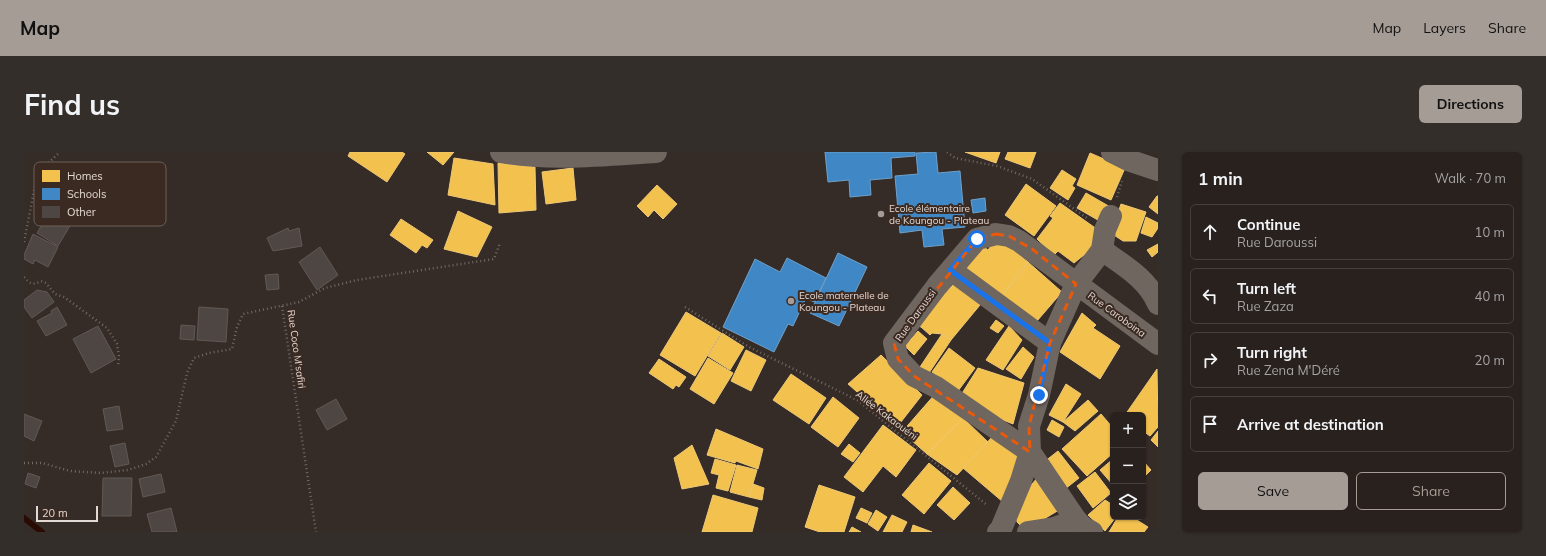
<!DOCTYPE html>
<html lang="en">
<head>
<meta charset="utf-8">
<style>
  :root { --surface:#28211e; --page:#342e2b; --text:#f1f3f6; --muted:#a5a3a4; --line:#443e3c; --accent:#a69c96 }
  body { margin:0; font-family:Mulish,sans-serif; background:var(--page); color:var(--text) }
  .controls { position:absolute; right:12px; bottom:12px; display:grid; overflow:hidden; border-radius:6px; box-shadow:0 1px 3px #0004 }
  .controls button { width:36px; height:36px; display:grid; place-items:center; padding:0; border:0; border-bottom:1px solid var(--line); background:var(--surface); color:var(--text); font:20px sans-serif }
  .scale { position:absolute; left:12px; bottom:10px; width:62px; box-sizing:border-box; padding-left:4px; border:2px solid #e3d8d2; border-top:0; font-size:11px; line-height:14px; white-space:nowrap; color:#e3d8d2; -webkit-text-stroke:3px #3b2a22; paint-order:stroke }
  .stop { position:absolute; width:12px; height:12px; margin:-9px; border:3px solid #1a73e8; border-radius:50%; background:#fff }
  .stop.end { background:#1a73e8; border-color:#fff; box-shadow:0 1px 4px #0008 }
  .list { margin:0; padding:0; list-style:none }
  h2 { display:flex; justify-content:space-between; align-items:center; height:52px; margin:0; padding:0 16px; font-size:17px }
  h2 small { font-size:13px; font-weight:400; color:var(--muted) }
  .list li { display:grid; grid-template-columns:26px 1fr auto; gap:12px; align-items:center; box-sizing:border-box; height:56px; margin:0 8px 8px; padding:0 8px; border:1px solid var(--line); border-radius:6px }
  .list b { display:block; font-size:15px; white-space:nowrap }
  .list p { margin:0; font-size:13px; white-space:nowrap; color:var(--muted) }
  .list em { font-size:13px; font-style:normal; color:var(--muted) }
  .actions { display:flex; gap:8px; padding:12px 16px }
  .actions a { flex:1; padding:9px 0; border:1px solid var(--accent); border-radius:6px; text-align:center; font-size:14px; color:var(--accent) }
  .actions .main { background:var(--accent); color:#111 }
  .icon { flex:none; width:22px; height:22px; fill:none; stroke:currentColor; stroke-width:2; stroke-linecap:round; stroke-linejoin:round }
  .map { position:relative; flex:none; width:1134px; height:380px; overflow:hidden; border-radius:6px }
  header { display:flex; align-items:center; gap:24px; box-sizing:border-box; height:56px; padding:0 20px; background:var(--accent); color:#111 }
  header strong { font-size:19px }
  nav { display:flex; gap:22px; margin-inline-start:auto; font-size:14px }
  .intro { display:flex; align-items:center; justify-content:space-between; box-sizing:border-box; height:96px; padding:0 24px }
  h1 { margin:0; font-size:28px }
  .button { padding:10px 18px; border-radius:6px; background:var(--accent); color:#111; font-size:14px; font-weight:700 }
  main { display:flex; gap:24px; padding:0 24px }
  aside { flex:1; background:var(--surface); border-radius:6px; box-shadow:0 1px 3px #0004 }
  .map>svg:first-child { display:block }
</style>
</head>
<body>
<header>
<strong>Map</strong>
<nav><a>Map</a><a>Layers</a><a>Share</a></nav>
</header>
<div class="intro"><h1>Find us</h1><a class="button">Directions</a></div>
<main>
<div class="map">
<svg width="1134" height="380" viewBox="0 0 1134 380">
  <rect width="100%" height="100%" fill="#352c28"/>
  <g fill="#f2c14e" stroke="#eec876">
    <polygon points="326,0 378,0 381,2 363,30 324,4"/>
    <polygon points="403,0 430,0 419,13"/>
    <polygon points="941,0 976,0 972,11"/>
    <polygon points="984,0 1012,0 1006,16 981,7"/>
    <polygon points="1066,1 1101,16 1087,48 1053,33"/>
    <polygon points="430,6 469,12 471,53 424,43"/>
    <polygon points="474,11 511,15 512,58 475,61"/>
    <polygon points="549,16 552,48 522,52 518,20"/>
    <polygon points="1038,18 1052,27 1048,34 1051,36 1044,48 1026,36"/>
    <polygon points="1002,32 1032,54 1010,84 981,63"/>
    <polygon points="633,33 653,52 639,67 630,58 624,65 613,54"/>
    <polygon points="1062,41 1088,56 1079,71 1053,56"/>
    <polygon points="1133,44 1134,44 1134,62 1125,55"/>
    <polygon points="1036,51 1077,80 1065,99 1050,111 1034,99 1030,103 1013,87 1029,66 1026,64"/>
    <polygon points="1097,52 1122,60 1112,89 1099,89 1087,81"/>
    <polygon points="434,59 468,75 453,105 420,97"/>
    <polygon points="1122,65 1134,71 1134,76 1128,85 1117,81"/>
    <polygon points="377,67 409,88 403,96 398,93 392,101 366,83"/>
    <polygon points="969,91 983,92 1004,110 977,145 939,117 960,95 964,98"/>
    <polygon points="1134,92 1134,100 1128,105 1123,98"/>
    <polygon points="1004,110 1038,140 1013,169 978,144"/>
    <polygon points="930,132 956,153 927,188 918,182 908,181 906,183 897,175 890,172"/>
    <polygon points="662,160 697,181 671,224 636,203"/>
    <polygon points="1058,161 1072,173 1069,176 1096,194 1076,227 1036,200"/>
    <polygon points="972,168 980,174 974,181 966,176"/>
    <polygon points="985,174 998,188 979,218 962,208"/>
    <polygon points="894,179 903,187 890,203 881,194"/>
    <polygon points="698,181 720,195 706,218 684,204"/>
    <polygon points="918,182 927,188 903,224 894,218"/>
    <polygon points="999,195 1010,205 997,227 982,217"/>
    <polygon points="925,196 951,216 934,239 908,220"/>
    <polygon points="722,198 742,208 727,239 707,229"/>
    <polygon points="857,203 898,243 873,275 824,232"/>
    <polygon points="684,206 709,221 690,252 666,237"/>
    <polygon points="635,207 662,225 655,235 652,233 649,237 625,221"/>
    <polygon points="954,216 1000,231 989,272 957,259 937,243"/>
    <polygon points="1133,217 1134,275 1126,284 1119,279 1119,263 1101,263"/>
    <polygon points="767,222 802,246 785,272 749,248"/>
    <polygon points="1042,232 1057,242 1039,270 1025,263"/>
    <polygon points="912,241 939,266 903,302 878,280"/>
    <polygon points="809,245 835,266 814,295 787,275"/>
    <polygon points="1064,248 1074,259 1051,279 1039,270"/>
    <polygon points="1077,262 1089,276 1089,301 1063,324 1038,297"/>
    <polygon points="939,266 964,290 933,323 903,302"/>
    <polygon points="1028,268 1040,275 1035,285 1023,278"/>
    <polygon points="859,273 892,298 872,325 859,314 839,340 820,325"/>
    <polygon points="692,277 739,297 734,317 712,309 711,311 683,303"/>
    <polygon points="1134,279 1134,295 1127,288"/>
    <polygon points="970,283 998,308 979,350 939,316"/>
    <polygon points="825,292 836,301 829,310 817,302"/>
    <polygon points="668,293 685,332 658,337 650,306"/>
    <polygon points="1034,299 1055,326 1041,337 1020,310"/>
    <polygon points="691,307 712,313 704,339 692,336 695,323 687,321"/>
    <polygon points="1089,307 1089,333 1076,318"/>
    <polygon points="1119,309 1127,318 1119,326"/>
    <polygon points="905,311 927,329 900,362 878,343"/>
    <polygon points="713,313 733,318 725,345 706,340"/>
    <polygon points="1071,320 1087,341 1069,356 1053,334"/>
    <polygon points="1013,326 1035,358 1008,374 998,375 993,370 992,358 996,347"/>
    <polygon points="729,332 740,336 738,348 725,345"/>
    <polygon points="795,333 831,345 820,380 796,380 781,375"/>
    <polygon points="929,335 946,351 930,368 913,353"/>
    <polygon points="689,343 734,356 728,380 678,380"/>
    <polygon points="1081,348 1089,353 1089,365 1092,365 1081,379 1064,363"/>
    <polygon points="837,356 848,361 843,371 832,366"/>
    <polygon points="852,358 863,365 854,379 844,372"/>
    <polygon points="868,363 883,370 878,380 859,380"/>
    <polygon points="1094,365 1108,365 1124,375 1120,380 1085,380"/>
    <polygon points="889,373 908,380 887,380"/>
    <polygon points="828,375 837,380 825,380"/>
  </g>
  <g fill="#3f88c5" stroke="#70a0c9">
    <polygon points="801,0 891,0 891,4 867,6 868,26 846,28 847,43 826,45 825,28 804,30"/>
    <polygon points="912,0 914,21 936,19 941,75 918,77 920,93 900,95 898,78 876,81 871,24 894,22 892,1"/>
    <polygon points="961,46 962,59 949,61 947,48"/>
    <polygon points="814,101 843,115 815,174 786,161"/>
    <polygon points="763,106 802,126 790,150 782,146 769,174 764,172 750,200 699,175 731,107 756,120"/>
  </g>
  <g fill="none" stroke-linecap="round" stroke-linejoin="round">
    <polyline stroke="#2a0b04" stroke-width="6" points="0,366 18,380"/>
  </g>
  <g fill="#4e4642" stroke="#605955">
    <polygon points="29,54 50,67 34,94 13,81"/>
    <polygon points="264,76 265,79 275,76 278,94 249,99 243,86"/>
    <polygon points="9,82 34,95 24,115 11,108 9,112 0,107 0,103"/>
    <polygon points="296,95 314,123 293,138 275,110"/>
    <polygon points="254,122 255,137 243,138 241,123"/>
    <polygon points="13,138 23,140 30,150 8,166 0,155 0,148"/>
    <polygon points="33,155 43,173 22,184 13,169 28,161 27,159"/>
    <polygon points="175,155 204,157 202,190 173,188"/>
    <polygon points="157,173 171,174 170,188 156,187"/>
    <polygon points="74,174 92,207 67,221 49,187"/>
    <polygon points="312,247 323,267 303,278 292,258"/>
    <polygon points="95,254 99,277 83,279 79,257"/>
    <polygon points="0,262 18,269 10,289 0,284"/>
    <polygon points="101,291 105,312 91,315 86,294"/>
    <polygon points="4,321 16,325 12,336 1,332"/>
    <polygon points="137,322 141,340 119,345 115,327"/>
    <polygon points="79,326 108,326 107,364 78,364"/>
    <polygon points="147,356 153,380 128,380 123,362"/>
  </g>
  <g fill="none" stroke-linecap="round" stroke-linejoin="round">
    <g stroke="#736a66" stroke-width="2.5" stroke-dasharray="1 3" stroke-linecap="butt">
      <polyline points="923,0 931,6 973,14 1008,27 1063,66"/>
      <polyline points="1093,45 1098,29"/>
      <polyline points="0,90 11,34 22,13 36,0"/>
      <path d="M0,125C5,131 9,134 17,129L22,131L31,142L40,145L83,176L93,192L95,205L94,214"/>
      <polyline points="258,154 292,380"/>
      <polyline points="661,155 725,195 833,248 963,353"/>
      <polyline points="0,311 18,311 46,319 77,321 104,318 122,312 132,305 152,269 163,221 170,206 185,201 208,197 213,175 219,162 275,150 301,136 333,128 470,107 476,91"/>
    </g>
    <g stroke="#706660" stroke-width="22">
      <path d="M477,0C525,9 582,3 632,0"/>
      <polyline points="1088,0 1104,8 1134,18"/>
      <path d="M1078,98C1099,113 1124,127 1134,152"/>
      <polyline points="927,118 1026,191"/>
      <polyline points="1006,300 912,235 890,224 874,207 870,191 913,134 953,87 972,82 985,84 995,89 1134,192"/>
      <polyline points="974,380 977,377 997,329 1006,300"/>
      <polyline points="1004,380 1030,376 1052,368"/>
      <polyline points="1068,380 1059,375 1052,368 1006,300 1005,274 1015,243 1026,191 1052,132 1078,98 1081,78 1087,64"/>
    </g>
  </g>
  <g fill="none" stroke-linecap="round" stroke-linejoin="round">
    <polyline stroke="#1a73e8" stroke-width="5" points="953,87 926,118 1026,191 1015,243"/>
  </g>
  <path fill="none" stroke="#e8590c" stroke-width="3" stroke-dasharray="8 5" stroke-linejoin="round" d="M972,82L985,84L1008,97L1052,132L1026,191L1005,274L1006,300L890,224L874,207L870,191L953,87Z"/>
  <g fill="#a69c96" stroke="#3b2a22" stroke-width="1.5">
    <circle cx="857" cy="62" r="4"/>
    <circle cx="767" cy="149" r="4"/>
  </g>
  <g text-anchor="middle" stroke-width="4" stroke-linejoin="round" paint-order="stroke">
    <g font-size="10" fill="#e3d8d2" stroke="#3b2a22" text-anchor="start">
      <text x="865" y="60">Ecole élémentaire<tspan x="865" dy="12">de Koungou - Plateau</tspan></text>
      <text x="775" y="147">Ecole maternelle de<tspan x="775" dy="12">Koungou - Plateau</tspan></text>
    </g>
    <g font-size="10" fill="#e3d8d2" stroke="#3b2a22">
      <text transform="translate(1093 162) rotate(36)" y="4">Rue Caroboina</text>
      <text transform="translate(891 163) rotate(-54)" y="4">Rue Daroussi</text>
      <text transform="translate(273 197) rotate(82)" y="4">Rue Coco M'safiri</text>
      <text transform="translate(863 263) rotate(37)" y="4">Allée Kakaouéni</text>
    </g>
  </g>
  <rect x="10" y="10" width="132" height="64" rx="6" fill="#3b2a22" stroke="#6d5e57" stroke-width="1"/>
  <rect x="18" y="18" width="18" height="12" fill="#f2c14e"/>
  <rect x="18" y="36" width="18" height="12" fill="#3f88c5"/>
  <rect x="18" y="54" width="18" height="12" fill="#4e4642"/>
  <g font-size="11" fill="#e3d8d2">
    <text x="43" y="28">Homes</text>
    <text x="43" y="46">Schools</text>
    <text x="43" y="64">Other</text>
  </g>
</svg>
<div class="controls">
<button>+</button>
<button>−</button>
<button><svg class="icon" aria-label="layers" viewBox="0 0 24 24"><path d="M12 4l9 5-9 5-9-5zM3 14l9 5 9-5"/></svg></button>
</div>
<div class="scale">20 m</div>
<div class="stop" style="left:953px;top:87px"></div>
<div class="stop end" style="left:1015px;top:243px"></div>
</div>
<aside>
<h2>1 min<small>Walk · 70 m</small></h2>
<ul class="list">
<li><svg class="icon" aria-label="ahead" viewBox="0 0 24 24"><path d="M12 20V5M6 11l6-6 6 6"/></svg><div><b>Continue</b><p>Rue Daroussi</p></div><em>10 m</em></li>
<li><svg class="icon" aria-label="left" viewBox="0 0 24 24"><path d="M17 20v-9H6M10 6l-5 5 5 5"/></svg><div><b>Turn left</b><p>Rue Zaza</p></div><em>40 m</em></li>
<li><svg class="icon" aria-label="right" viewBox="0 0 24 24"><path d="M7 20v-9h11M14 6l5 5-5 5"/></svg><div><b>Turn right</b><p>Rue Zena M'Déré</p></div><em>20 m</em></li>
<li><svg class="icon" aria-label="arrive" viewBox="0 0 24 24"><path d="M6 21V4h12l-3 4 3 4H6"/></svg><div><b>Arrive at destination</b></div></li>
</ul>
<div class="actions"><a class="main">Save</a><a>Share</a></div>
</aside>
</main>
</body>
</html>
